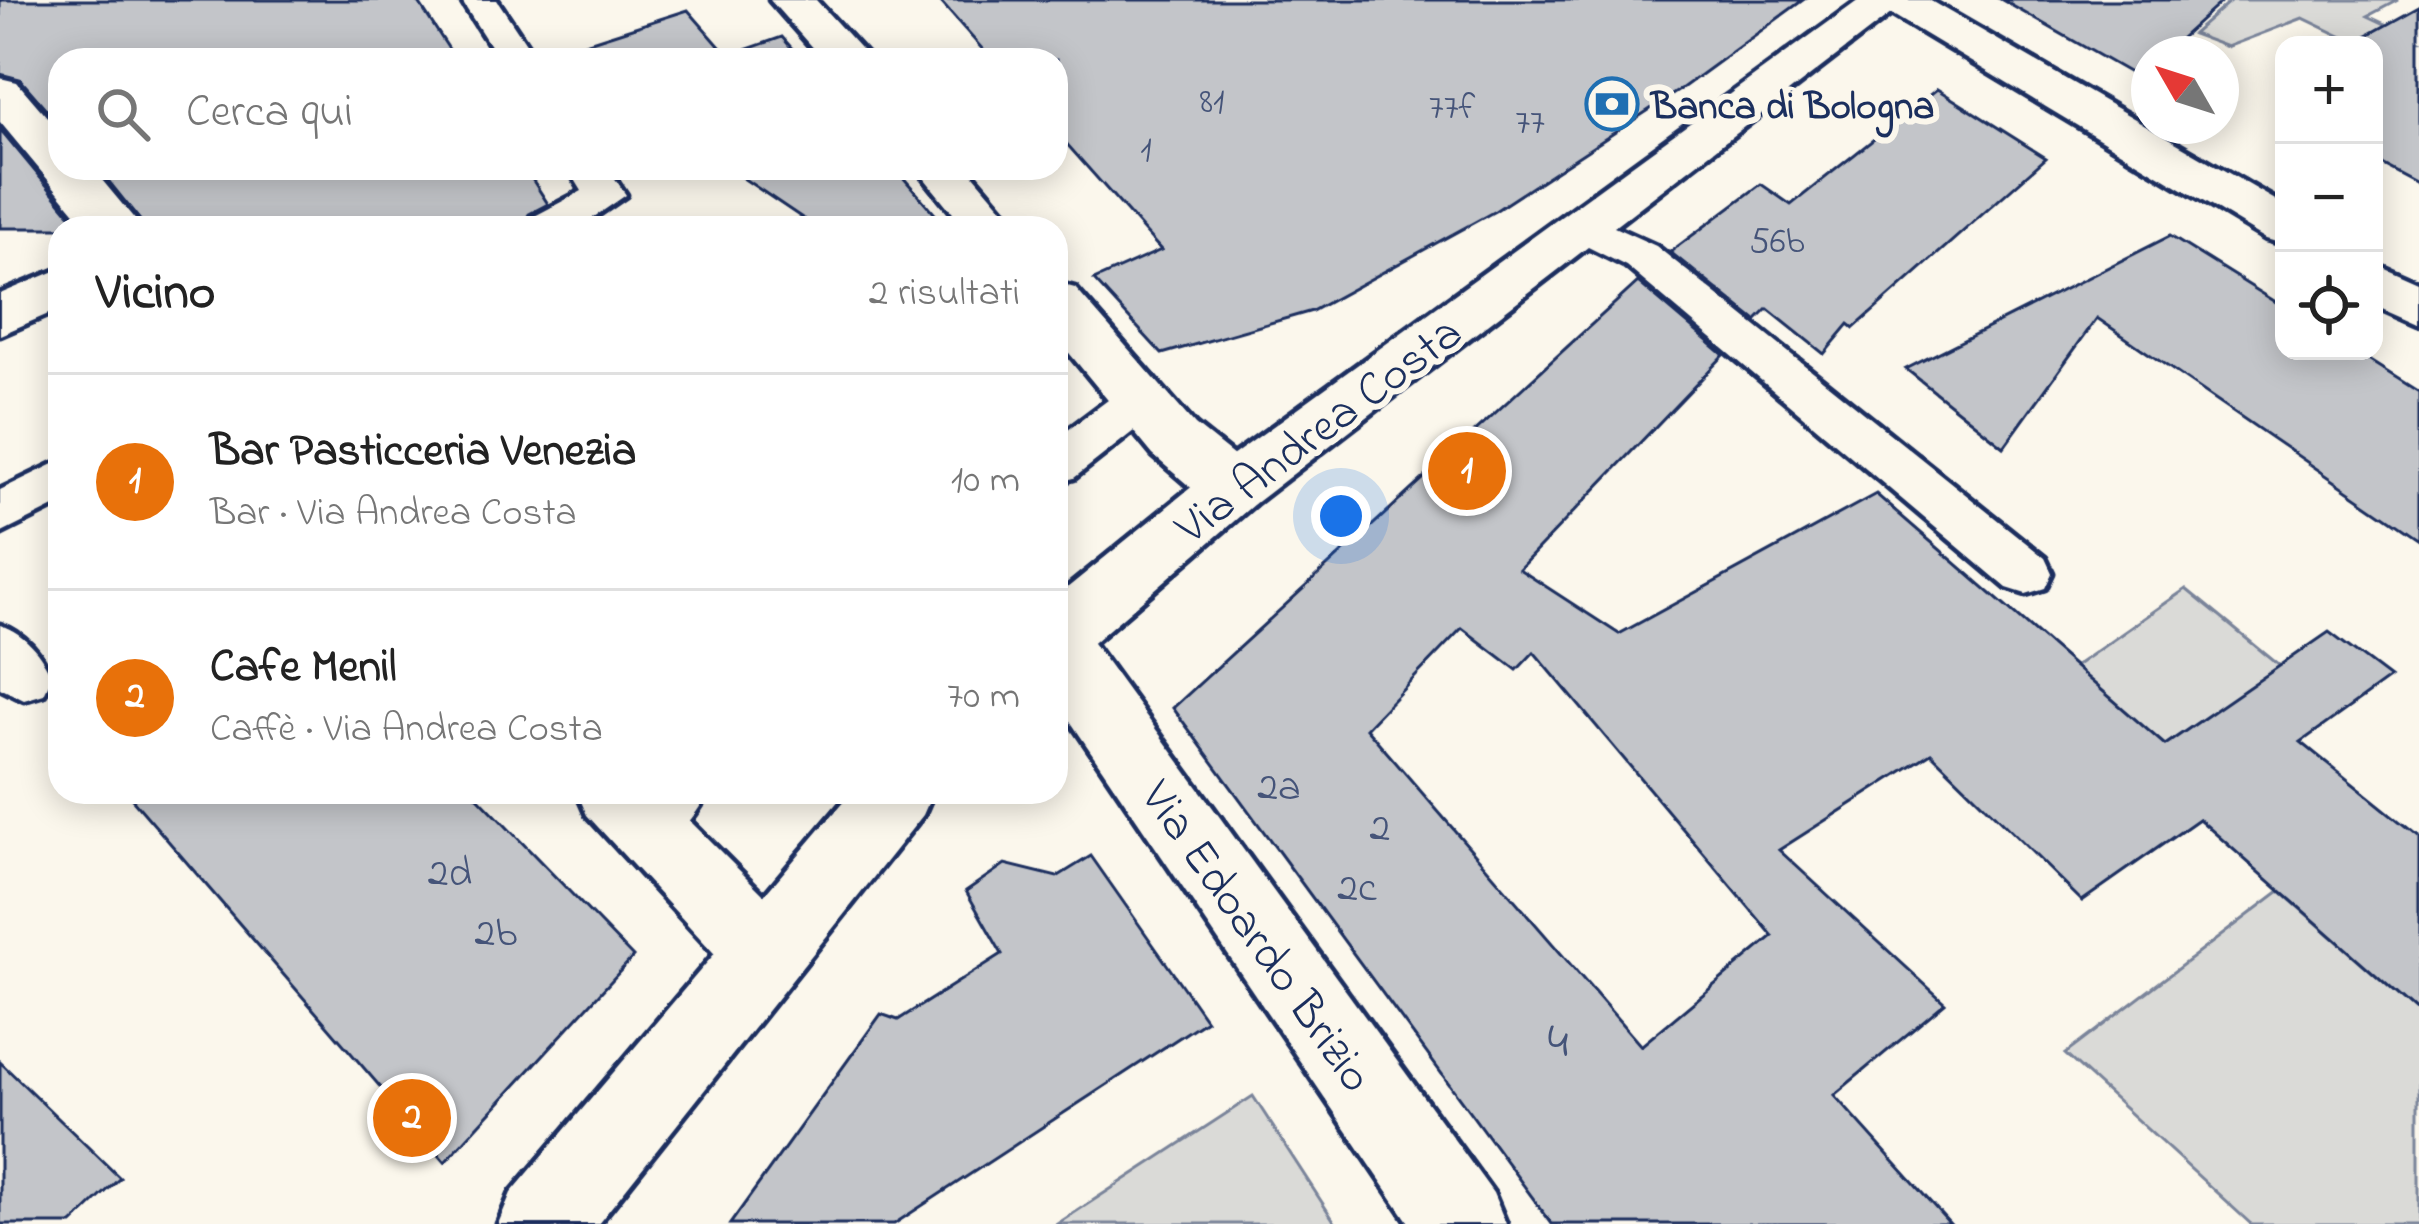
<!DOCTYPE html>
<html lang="it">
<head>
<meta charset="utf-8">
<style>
  :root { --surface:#fff; --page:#f6f6f6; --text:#222; --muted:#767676; --line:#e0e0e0; --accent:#2563eb }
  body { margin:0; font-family:"Indie Flower",sans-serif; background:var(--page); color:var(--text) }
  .controls { position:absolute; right:36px; top:36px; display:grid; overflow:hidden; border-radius:24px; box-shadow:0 6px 30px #0003 }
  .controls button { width:108px; height:108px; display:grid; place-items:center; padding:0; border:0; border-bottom:3px solid var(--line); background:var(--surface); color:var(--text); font:60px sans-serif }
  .compass { position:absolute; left:2131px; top:36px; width:108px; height:108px; border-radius:50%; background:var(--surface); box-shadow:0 6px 30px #0003; rotate:309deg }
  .you { position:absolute; left:1341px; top:516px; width:42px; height:42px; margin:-30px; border:9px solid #fff; border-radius:50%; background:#1a73e8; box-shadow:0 0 0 18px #1a73e833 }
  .badge { display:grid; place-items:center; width:78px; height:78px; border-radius:50%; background:var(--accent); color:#fff; font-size:39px; font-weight:700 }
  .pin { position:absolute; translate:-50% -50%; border:6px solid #fff; box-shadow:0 3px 12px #0006 }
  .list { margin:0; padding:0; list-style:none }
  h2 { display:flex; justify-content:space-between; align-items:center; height:156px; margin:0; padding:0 48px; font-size:51px }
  h2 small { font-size:39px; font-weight:400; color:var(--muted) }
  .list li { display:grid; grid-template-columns:78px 1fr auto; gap:36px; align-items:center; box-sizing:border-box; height:216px; padding:0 48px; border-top:3px solid var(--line) }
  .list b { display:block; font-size:45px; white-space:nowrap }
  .list p { margin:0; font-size:39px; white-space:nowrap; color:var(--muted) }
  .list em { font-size:39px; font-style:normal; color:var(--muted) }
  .icon { flex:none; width:66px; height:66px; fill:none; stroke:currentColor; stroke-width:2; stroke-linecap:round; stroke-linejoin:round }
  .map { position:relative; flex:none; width:2419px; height:1224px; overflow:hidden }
  .search { position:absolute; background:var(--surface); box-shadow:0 6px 30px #0003; left:48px; top:48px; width:1020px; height:132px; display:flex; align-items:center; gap:30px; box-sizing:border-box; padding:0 42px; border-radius:36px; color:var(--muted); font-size:45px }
  .panel { position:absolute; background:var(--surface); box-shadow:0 6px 30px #0003; left:48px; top:216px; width:1020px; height:588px; border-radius:36px }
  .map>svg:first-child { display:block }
</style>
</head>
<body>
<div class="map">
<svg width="2419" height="1224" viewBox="0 0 2419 1224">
  <rect width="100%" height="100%" fill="#fbf7ec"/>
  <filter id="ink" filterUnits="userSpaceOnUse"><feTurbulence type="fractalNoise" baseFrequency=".00833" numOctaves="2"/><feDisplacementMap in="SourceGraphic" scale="24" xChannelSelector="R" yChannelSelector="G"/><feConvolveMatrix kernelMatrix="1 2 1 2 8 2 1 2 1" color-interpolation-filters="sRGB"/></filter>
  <g filter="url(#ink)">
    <g fill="#dadad7" stroke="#7a849a" stroke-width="3">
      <polygon points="2231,0 2398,0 2368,16 2419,40 2345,45 2351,41 2303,18 2227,47 2192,34"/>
      <polygon points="2186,589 2280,666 2245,690 2305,739 2227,800 2074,667"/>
      <polygon points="2280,891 2419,1013 2419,1224 2251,1224 2065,1054"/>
      <polygon points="1253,1096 1336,1224 1057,1224"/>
    </g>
    <g fill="#c3c5c9" stroke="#1b2f5e" stroke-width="3" fill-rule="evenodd">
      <polygon points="0,0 417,0 456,60 60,60 60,125 20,79 0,74"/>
      <polygon points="939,0 1803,0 1681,89 1495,211 1312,311 1162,354 1094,280 1161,250 1056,132 1056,60 992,60"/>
      <polygon points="2002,0 2223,0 2163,54 2149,54 2149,66 2137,77"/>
      <polygon points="2419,7 2419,184 2374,160 2374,45 2350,45"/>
      <polygon points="688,10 728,56 782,37 802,60 569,60 557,52"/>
      <polygon points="1937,89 2046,158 1854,328 1849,324 1824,354 1768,309 1756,321 1670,252 1761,184 1791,205"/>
      <polygon points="0,129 82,228 0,228"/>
      <polygon points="98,168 525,168 548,204 529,214 521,228 146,228"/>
      <polygon points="728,168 895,168 947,228 817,228"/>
      <polygon points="2170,236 2284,307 2284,351 2354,351 2419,392 2419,539 2097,318 2004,447 1906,369"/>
      <path d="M1638,282L1724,355L1519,569L1619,634L1876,494L2165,745L2329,632L2390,678L2301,742L2419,837V1013L2199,819L2082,901L1931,753L1779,850L1945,1003L1834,1095L1950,1224H1552L1173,708ZM1462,628L1517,670L1534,652L1773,936L1641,1046L1366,728Z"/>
      <polygon points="126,792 473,792 633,957 445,1162"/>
      <polygon points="1091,856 1206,1020 894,1224 730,1224 881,1014 898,1020 1002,954 966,891 1005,864 1057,877"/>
      <polygon points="0,1062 120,1178 72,1224 0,1224"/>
    </g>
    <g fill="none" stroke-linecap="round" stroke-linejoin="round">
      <g stroke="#1b2f5e" stroke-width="9">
        <g id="lane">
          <polygon points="461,0 497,0 537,60 499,60"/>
          <polygon points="568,168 608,168 626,195 578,228 525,228 531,218 582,191"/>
          <polygon points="1583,213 1656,246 2045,558 2052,573 2045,588 2026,594 2007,588 1626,266 1568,237 1562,227 1568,217"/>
          <polygon points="1141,383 1158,388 1165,400 1158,412 1074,478 1056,483 1056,439 1124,388"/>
          <polygon points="60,461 60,504 0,534 0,490"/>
          <path d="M0,625C26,634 40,653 52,677L44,694L24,700L0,688Z"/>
          <path d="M639,792H708C694,820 674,843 645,854L624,846L615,827Z"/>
        </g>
      </g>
      <g stroke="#1b2f5e" stroke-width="9">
        <g id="street">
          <polygon points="770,0 816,0 871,60 823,60"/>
          <polygon points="1876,0 1929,0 2284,205 2284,244 2266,239 1883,9"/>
          <polygon points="0,78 17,82 60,132 60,168 92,168 142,228 88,228 0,122"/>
          <polygon points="916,168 968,168 1019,228 965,228"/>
          <polygon points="2374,263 2419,283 2419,325 2374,305"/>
          <polygon points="60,269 60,309 0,335 0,294"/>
          <polygon points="1056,283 1075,288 1195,425 1254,472 1263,488 1254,504 1232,511 1210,504 1153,455 1056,337"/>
          <polygon points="1056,617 1080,625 1493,1193 1506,1224 1410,1224 1056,700"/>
          <polygon points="577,792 661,792 791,922 802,949 791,976 763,987 735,976 587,815"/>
        </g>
      </g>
      <g stroke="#1b2f5e" stroke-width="9">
        <g id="secondary">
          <polygon points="1859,0 1909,0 1254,504 1080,654 1056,662 1056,597 1210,472"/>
          <polygon points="852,792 933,792 923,815 598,1224 498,1224 511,1193"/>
        </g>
      </g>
      <use href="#lane" fill="#fbf7ec" fill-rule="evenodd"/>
      <use href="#street" fill="#fbf7ec" fill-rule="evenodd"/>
      <use href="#secondary" fill="#fbf7ec" fill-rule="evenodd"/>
    </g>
  </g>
  <defs>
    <g id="bank-ring" transform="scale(2.7)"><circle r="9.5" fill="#fbf7ec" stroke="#1f6fb2" stroke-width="1.5"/><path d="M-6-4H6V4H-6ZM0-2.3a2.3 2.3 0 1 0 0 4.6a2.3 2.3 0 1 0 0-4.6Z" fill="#1f6fb2"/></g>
  </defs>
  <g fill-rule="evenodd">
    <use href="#bank-ring" x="1612" y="104"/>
  </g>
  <g text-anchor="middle" stroke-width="12" stroke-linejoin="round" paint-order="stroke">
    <g font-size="36" fill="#455479">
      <text x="1212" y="112">81</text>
      <text x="1452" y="118">77f</text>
      <text x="1530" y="133">77</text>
      <text x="1146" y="160">1</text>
      <text x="1777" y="252">56b</text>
    </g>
    <g font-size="39" font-weight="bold" fill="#1b2f5e" stroke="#fbf7ec" text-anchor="start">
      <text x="1651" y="118">Banca di Bologna</text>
    </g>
    <g font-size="42" fill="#455479">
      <text x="1279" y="799">2a</text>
      <text x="1380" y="840">2</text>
      <text x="450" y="885">2d</text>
      <text x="1357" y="900">2c</text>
      <text x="496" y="945">2b</text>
    </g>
    <g font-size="48" fill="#1b2f5e" stroke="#fbf7ec">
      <text transform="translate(1317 428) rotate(-37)" y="17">Via Andrea Costa</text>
      <text transform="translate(1259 935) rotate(55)" y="17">Via Edoardo Brizio</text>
    </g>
    <g font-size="51" fill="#455479">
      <text x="1558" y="1056">4</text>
    </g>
  </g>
</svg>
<div class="controls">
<button>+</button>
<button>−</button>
<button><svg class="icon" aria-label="locate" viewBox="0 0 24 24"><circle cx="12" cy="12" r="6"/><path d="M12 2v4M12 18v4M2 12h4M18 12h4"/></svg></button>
</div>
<svg class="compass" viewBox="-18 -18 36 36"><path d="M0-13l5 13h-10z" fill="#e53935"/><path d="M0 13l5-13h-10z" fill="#767676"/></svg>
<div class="you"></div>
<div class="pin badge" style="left:1467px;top:471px;background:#e8710a">1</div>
<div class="pin badge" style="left:412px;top:1118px;background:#e8710a">2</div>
<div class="search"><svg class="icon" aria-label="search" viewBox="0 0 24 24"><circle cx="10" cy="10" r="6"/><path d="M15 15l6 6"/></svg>Cerca qui</div>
<section class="panel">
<h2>Vicino<small>2 risultati</small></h2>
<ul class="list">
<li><span class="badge" style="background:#e8710a">1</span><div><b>Bar Pasticceria Venezia</b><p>Bar · Via Andrea Costa</p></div><em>10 m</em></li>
<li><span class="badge" style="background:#e8710a">2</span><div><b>Cafe Menil</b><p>Caffè · Via Andrea Costa</p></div><em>70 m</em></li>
</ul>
</section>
</div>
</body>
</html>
